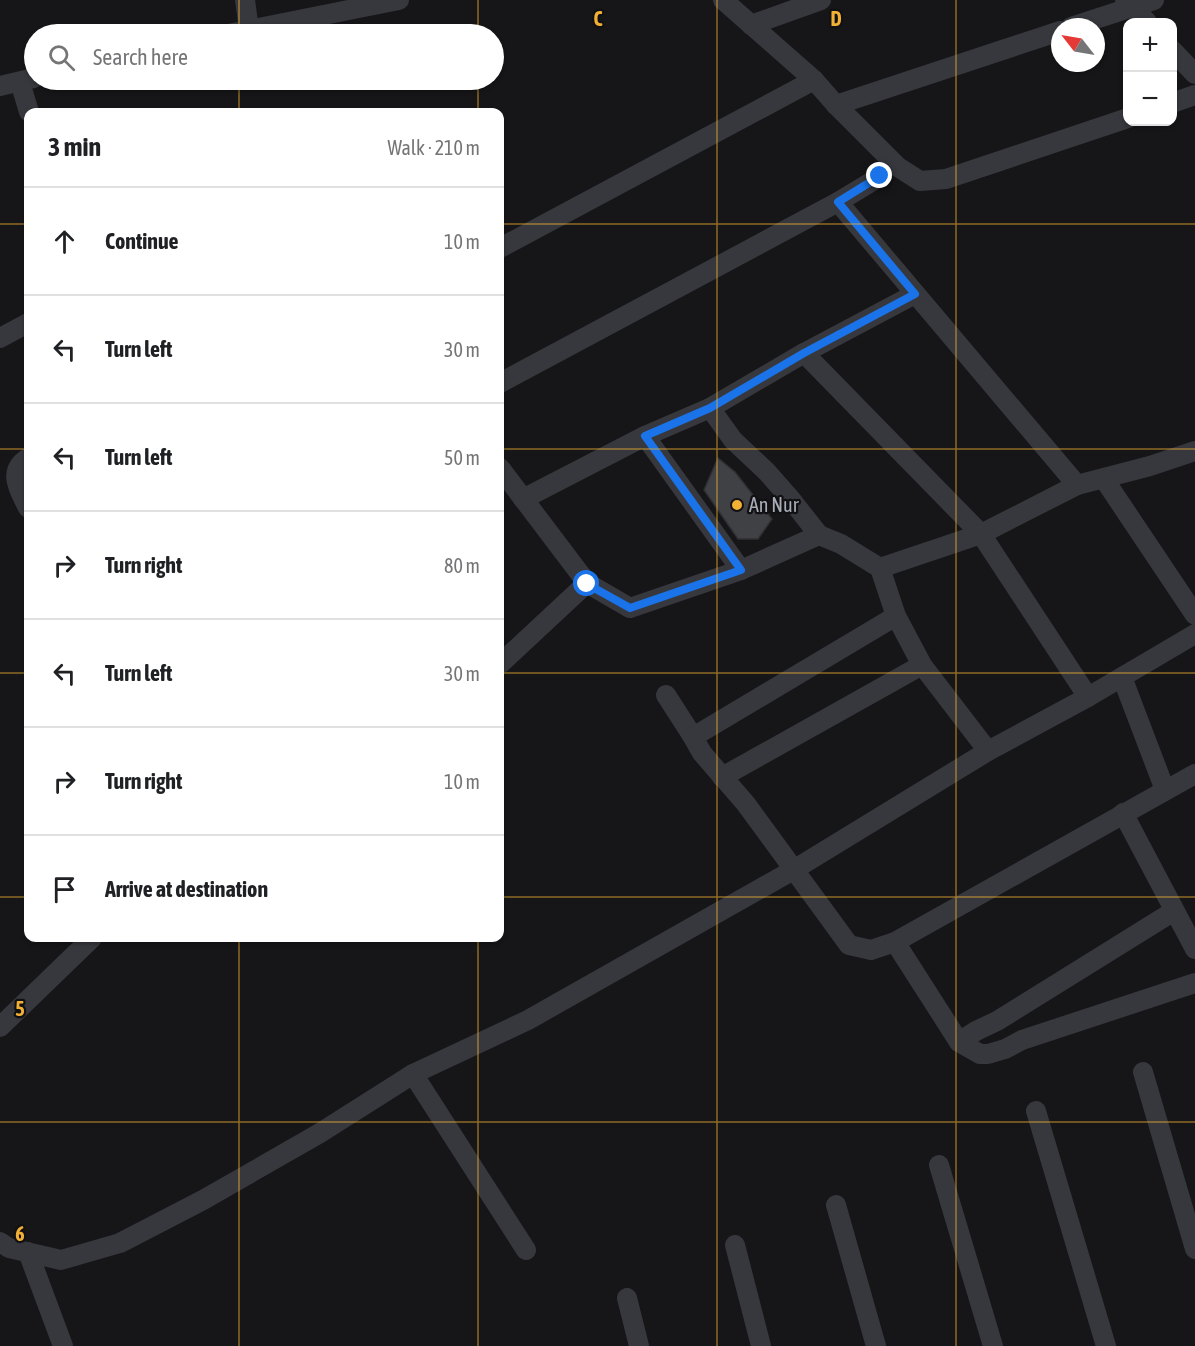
<!DOCTYPE html>
<html lang="en">
<head>
<meta charset="utf-8">
<style>
  :root { --surface:#fff; --page:#f6f6f6; --text:#202124; --muted:#757577; --line:#e0e0e0 }
  body { margin:0; font-family:"Asap Condensed",sans-serif; background:var(--page); color:var(--text) }
  .controls { position:absolute; right:18px; top:18px; display:grid; overflow:hidden; border-radius:12px; box-shadow:0 2px 4px #0004 }
  .controls button { width:54px; height:54px; display:grid; place-items:center; padding:0; border:0; border-bottom:2px solid var(--line); background:var(--surface); color:var(--text); font:30px sans-serif }
  .compass { position:absolute; left:1051px; top:18px; width:54px; height:54px; border-radius:50%; background:var(--surface); box-shadow:0 2px 4px #0004; rotate:301deg }
  .stop { position:absolute; width:18px; height:18px; margin:-14px; border:4px solid #1a73e8; border-radius:50%; background:#fff }
  .stop.end { background:#1a73e8; border-color:#fff; box-shadow:0 2px 6px #0008 }
  .list { margin:0; padding:0; list-style:none }
  h2 { display:flex; justify-content:space-between; align-items:center; height:78px; margin:0; padding:0 24px; font-size:26px }
  h2 small { font-size:20px; font-weight:400; color:var(--muted) }
  .list li { display:grid; grid-template-columns:39px 1fr auto; gap:18px; align-items:center; box-sizing:border-box; height:108px; padding:0 24px; border-top:2px solid var(--line) }
  .list b { display:block; font-size:22px; white-space:nowrap }
  .list em { font-size:20px; font-style:normal; color:var(--muted) }
  .icon { flex:none; width:33px; height:33px; fill:none; stroke:currentColor; stroke-width:2; stroke-linecap:round; stroke-linejoin:round }
  .map { position:relative; flex:none; width:1195px; height:1346px; overflow:hidden }
  .search { position:absolute; background:var(--surface); box-shadow:0 2px 4px #0004; left:24px; top:24px; width:480px; height:66px; display:flex; align-items:center; gap:15px; box-sizing:border-box; padding:0 21px; border-radius:33px; color:var(--muted); font-size:22px }
  .panel { position:absolute; background:var(--surface); box-shadow:0 2px 4px #0004; left:24px; top:108px; width:480px; height:834px; border-radius:12px }
  .map>svg:first-child { display:block }
</style>
</head>
<body>
<div class="map">
<svg width="1195" height="1346" viewBox="0 0 1195 1346">
  <rect width="100%" height="100%" fill="#161618"/>
  <polygon fill="#404145" stroke="#303034" stroke-width="1.5" points="718,458 735,472 772,519 758,539 738,539 704,490"/>
  <g fill="none" stroke-linecap="round" stroke-linejoin="round">
    <g stroke="#37383d" stroke-width="20">
      <polyline points="245,0 249,30"/>
      <polyline points="723,0 814,80 836,105 898,167 920,181 946,179 1128,118"/>
      <polyline points="1125,0 1147,22"/>
      <polyline points="751,25 821,0"/>
      <polyline points="1071,27 1154,0"/>
      <polyline points="228,34 399,0"/>
      <polyline points="1172,50 1195,74"/>
      <polyline points="0,86 34,78"/>
      <polyline points="23,92 29,112"/>
      <polyline points="1172,103 1195,95"/>
      <polyline points="836,105 1060,31"/>
      <polyline points="838,202 1077,485"/>
      <polyline points="500,248 814,80"/>
      <polyline points="0,338 28,323"/>
      <polyline points="804,353 981,534 1088,697"/>
      <polyline points="500,383 838,202 881,176"/>
      <polyline points="710,408 733,440 767,472 789,497 819,535"/>
      <polyline points="645,436 741,570"/>
      <path d="M28,458C6,472 20,491 28,508"/>
      <polyline points="500,468 587,583 630,608 741,570 819,535 841,544 880,568 981,534 1077,485 1150,466 1195,451"/>
      <polyline points="1104,479 1195,615"/>
      <polyline points="523,499 645,436 710,408 804,353 915,294"/>
      <polyline points="880,568 896,616 922,665 988,751"/>
      <polyline points="500,664 587,583"/>
      <polyline points="1122,677 1165,790"/>
      <polyline points="666,695 693,737 702,753 746,804 849,945 871,950 895,942 1195,774"/>
      <polyline points="693,737 896,616"/>
      <polyline points="722,777 922,665"/>
      <polyline points="1123,813 1195,949"/>
      <polyline points="895,942 959,1042 980,1054 988,1054 1005,1049 1022,1040 1195,983"/>
      <polyline points="0,1027 92,938"/>
      <polyline points="959,1042 976,1031 997,1021 1174,911"/>
      <polyline points="1143,1072 1195,1249"/>
      <polyline points="413,1074 526,1250"/>
      <polyline points="1036,1111 1106,1346"/>
      <polyline points="939,1165 993,1346"/>
      <polyline points="836,1205 876,1346"/>
      <polyline points="0,1242 9,1248 61,1260 120,1243 203,1200 320,1133 413,1074 528,1020 795,869 988,751 1088,697 1195,634"/>
      <polyline points="735,1245 761,1346"/>
      <polyline points="28,1252 63,1346"/>
      <polyline points="627,1298 639,1346"/>
    </g>
  </g>
  <g fill="none" stroke-linecap="round" stroke-linejoin="round">
    <polyline stroke="#1a73e8" stroke-width="8" points="587,584 630,608 741,570 645,436 710,408 804,353 915,294 838,202 880,176"/>
  </g>
  <path fill="none" stroke="#f2b134" stroke-width="1.5" stroke-opacity="0.55" d="M239,0V34M478,0V34M717,0V1346M956,0V1346M239,80V112M478,80V112M0,224H28M500,224H1195M0,449H28M500,449H1195M0,673H28M500,673H1195M0,897H28M500,897H1195M239,938V1346M478,938V1346M0,1122H1195"/>
  <circle fill="#f2b134" stroke="#111113" stroke-width="2" cx="737" cy="505" r="6"/>
  <g text-anchor="middle" stroke-width="4.5" stroke-linejoin="round" paint-order="stroke">
    <g font-size="20" fill="#a8adb8" stroke="#111113" text-anchor="start">
      <text x="749" y="512">An Nur</text>
    </g>
  </g>
  <g font-size="20" text-anchor="middle" font-weight="bold" fill="#f2b134" stroke="#111113" stroke-width="4.5" stroke-linejoin="round" paint-order="stroke">
    <text x="598" y="26">C</text>
    <text x="836" y="26">D</text>
    <text x="20" y="1016">5</text>
    <text x="20" y="1241">6</text>
  </g>
</svg>
<div class="controls">
<button>+</button>
<button>−</button>
</div>
<svg class="compass" viewBox="-18 -18 36 36"><path d="M0-13l5 13h-10z" fill="#e53935"/><path d="M0 13l5-13h-10z" fill="#757577"/></svg>
<div class="stop" style="left:587px;top:584px"></div>
<div class="stop end" style="left:880px;top:176px"></div>
<div class="search"><svg class="icon" aria-label="search" viewBox="0 0 24 24"><circle cx="10" cy="10" r="6"/><path d="M15 15l6 6"/></svg>Search here</div>
<section class="panel">
<h2>3 min<small>Walk · 210 m</small></h2>
<ul class="list">
<li><svg class="icon" aria-label="ahead" viewBox="0 0 24 24"><path d="M12 20V5M6 11l6-6 6 6"/></svg><div><b>Continue</b></div><em>10 m</em></li>
<li><svg class="icon" aria-label="left" viewBox="0 0 24 24"><path d="M17 20v-9H6M10 6l-5 5 5 5"/></svg><div><b>Turn left</b></div><em>30 m</em></li>
<li><svg class="icon" aria-label="left" viewBox="0 0 24 24"><path d="M17 20v-9H6M10 6l-5 5 5 5"/></svg><div><b>Turn left</b></div><em>50 m</em></li>
<li><svg class="icon" aria-label="right" viewBox="0 0 24 24"><path d="M7 20v-9h11M14 6l5 5-5 5"/></svg><div><b>Turn right</b></div><em>80 m</em></li>
<li><svg class="icon" aria-label="left" viewBox="0 0 24 24"><path d="M17 20v-9H6M10 6l-5 5 5 5"/></svg><div><b>Turn left</b></div><em>30 m</em></li>
<li><svg class="icon" aria-label="right" viewBox="0 0 24 24"><path d="M7 20v-9h11M14 6l5 5-5 5"/></svg><div><b>Turn right</b></div><em>10 m</em></li>
<li><svg class="icon" aria-label="arrive" viewBox="0 0 24 24"><path d="M6 21V4h12l-3 4 3 4H6"/></svg><div><b>Arrive at destination</b></div></li>
</ul>
</section>
</div>
</body>
</html>
